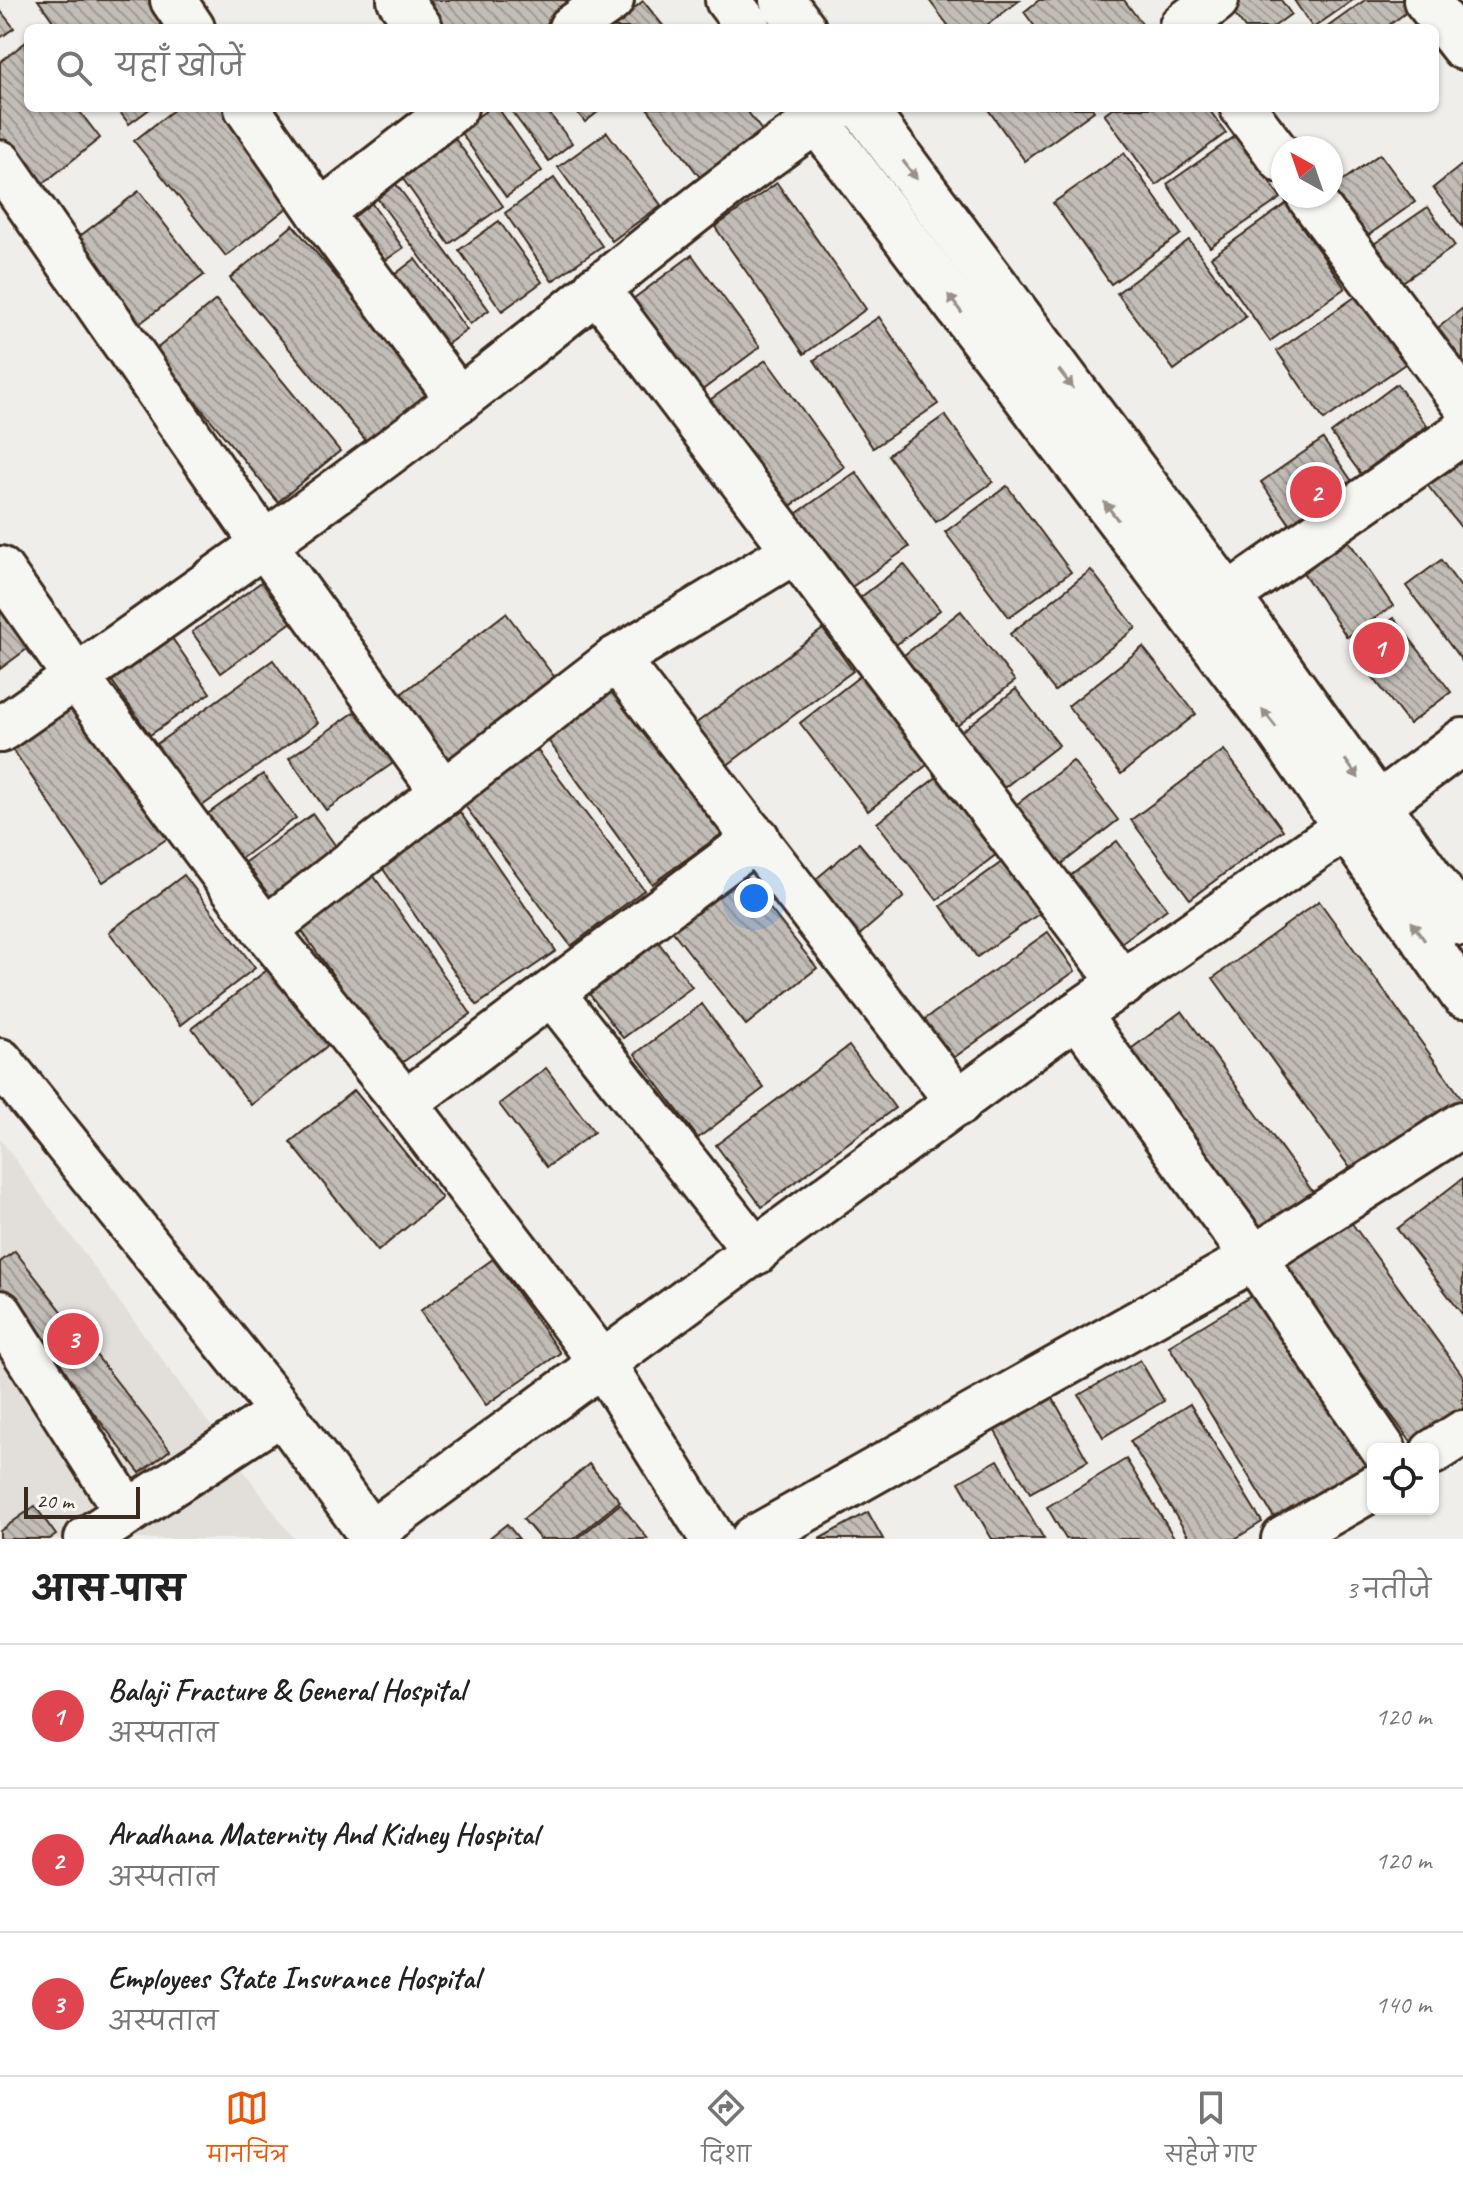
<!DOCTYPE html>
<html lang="hi">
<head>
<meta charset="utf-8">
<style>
  :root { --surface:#fff; --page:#f2f2f2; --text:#222; --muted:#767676; --line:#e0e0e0; --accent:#ea580c }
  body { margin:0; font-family:Caveat,"Playpen Sans Deva",sans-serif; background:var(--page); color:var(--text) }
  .controls { position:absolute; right:24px; bottom:24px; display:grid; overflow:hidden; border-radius:12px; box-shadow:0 2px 6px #0004 }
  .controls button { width:72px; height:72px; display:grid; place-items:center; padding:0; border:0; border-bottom:2px solid var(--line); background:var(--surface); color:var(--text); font:40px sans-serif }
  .compass { position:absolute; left:1271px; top:136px; width:72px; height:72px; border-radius:50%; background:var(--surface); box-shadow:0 2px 6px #0004; rotate:320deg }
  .scale { position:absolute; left:24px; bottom:20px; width:116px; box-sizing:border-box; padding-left:8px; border:4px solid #3b2a1e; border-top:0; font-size:22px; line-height:28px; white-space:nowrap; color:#3b2a1e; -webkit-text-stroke:6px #f6f6f2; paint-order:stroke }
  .you { position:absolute; left:754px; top:898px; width:28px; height:28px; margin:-20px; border:6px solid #fff; border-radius:50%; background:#1a73e8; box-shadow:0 0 0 12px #1a73e833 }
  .badge { display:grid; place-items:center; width:52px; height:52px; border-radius:50%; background:var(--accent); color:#fff; font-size:26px; font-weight:700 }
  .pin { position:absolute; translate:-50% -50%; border:4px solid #fff; box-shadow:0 2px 8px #0006 }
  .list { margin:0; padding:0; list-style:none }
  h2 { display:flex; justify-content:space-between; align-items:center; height:104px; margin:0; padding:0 32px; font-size:34px }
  h2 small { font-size:26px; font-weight:400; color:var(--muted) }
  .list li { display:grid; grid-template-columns:52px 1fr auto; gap:24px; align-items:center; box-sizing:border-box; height:144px; padding:0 32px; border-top:2px solid var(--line) }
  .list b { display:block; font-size:30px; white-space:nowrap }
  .list p { margin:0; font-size:26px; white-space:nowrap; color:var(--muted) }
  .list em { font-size:26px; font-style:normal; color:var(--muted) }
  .icon { flex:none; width:44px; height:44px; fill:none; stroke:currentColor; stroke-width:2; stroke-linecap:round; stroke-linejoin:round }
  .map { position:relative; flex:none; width:1463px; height:1539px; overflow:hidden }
  .search { position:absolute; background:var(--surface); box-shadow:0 2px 6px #0004; left:24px; right:24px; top:24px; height:88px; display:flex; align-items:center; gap:20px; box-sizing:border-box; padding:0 28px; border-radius:12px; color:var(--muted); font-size:30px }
  .sheet { height:536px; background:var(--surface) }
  nav { display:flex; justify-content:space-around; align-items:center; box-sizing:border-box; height:112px; border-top:2px solid var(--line); background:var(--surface); font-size:22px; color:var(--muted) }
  nav a { display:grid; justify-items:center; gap:4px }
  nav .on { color:var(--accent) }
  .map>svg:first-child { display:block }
</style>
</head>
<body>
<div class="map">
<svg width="1463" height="1539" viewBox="0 0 1463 1539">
  <defs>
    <pattern id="building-back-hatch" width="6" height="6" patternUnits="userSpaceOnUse" patternTransform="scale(2)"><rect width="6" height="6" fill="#c2bdb7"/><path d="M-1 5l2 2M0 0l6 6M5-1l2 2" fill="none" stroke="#9f9a94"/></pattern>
  </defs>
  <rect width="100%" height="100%" fill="#efeeea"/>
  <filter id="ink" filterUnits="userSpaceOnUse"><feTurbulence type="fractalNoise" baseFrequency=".0125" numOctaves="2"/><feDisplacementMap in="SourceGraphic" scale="16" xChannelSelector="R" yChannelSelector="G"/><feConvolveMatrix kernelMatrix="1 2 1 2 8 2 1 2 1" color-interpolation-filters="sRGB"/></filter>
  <g filter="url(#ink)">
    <polygon fill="#e2dfdb" points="0,1139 294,1539 0,1539"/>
    <g fill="url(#building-back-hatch)" stroke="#3b2a1e" stroke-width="2">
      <polygon points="38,0 154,0 174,28 58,28"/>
      <polygon points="408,0 580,0 541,28 429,28"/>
      <polygon points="929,0 1020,0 983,28 950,28"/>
      <polygon points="1039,0 1124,0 1145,28 1036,28 1024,12"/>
      <polygon points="1229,0 1281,0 1291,14 1272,28 1245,28 1225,2"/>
      <polygon points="1294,0 1353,0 1313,28"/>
      <polygon points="1365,0 1404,0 1411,9 1385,28 1326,28"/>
      <polygon points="643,1 665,28 613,28 612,27"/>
      <polygon points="0,10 14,28 0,38"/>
      <polygon points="26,42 28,108 77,108 100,138 34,191 0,147 0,62"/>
      <polygon points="117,108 151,108 129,124"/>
      <polygon points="176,108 224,108 297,200 226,256 134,141"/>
      <polygon points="490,108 498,108 542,171 506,197 459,130"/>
      <polygon points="509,108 545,108 572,143 549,161"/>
      <polygon points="574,108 603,108 585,122"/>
      <polygon points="647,108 745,108 768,139 706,185"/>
      <polygon points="987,108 1092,108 1094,111 1025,161"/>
      <polygon points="1112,108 1208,108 1226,133 1156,185 1104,114"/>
      <polygon points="444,123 503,206 449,244 391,162"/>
      <polygon points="607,132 661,205 612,241 558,167"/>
      <polygon points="1237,135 1281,198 1210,247 1167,184"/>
      <polygon points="1124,153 1181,234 1111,284 1053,203"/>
      <polygon points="1380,154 1415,202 1363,239 1331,189"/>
      <polygon points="1463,164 1463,227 1433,188"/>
      <polygon points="390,176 489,310 470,324 371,190"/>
      <polygon points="554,178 602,246 552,281 505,213"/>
      <polygon points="777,183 866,309 804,354 715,227"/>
      <polygon points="139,191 204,275 135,327 71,243"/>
      <polygon points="365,194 403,248 373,269 335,215"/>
      <polygon points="1286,204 1345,288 1270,341 1211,257"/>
      <polygon points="1428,207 1455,246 1398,285 1371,246"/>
      <polygon points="499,221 542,282 502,311 459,250"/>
      <polygon points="293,225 431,390 368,443 230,278"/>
      <polygon points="1189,240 1246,317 1174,370 1117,293"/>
      <polygon points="692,255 760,347 697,394 629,302"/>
      <polygon points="415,259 467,330 436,352 385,282"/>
      <polygon points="1358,295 1405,364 1324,420 1277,351"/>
      <polygon points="216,300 340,451 278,502 154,351"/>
      <polygon points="1463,308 1463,380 1429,335"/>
      <polygon points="879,317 938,404 873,448 814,360"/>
      <polygon points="766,360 844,467 777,516 700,407"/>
      <polygon points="1397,384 1427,426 1361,474 1331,433"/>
      <polygon points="945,415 993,482 936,522 888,455"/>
      <polygon points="1323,439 1360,493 1298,536 1261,482"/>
      <polygon points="1458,454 1463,461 1463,530 1424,481"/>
      <polygon points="856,472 909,547 843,593 790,518"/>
      <polygon points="1007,486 1071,572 1009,617 945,532"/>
      <polygon points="1337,524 1393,606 1347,637 1291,555"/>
      <polygon points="1441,560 1463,590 1462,661 1406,586"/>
      <polygon points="904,564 940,610 888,651 852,604"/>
      <polygon points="1091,570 1136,628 1055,691 1010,634"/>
      <polygon points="267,578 296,619 221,673 192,632"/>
      <polygon points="0,605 31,646 0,669"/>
      <polygon points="961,611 1015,681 953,729 899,659"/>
      <polygon points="506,613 562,687 452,771 396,698"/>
      <polygon points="1394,618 1451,692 1409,724 1352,650"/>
      <polygon points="823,629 853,671 718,772 687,730"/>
      <polygon points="172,638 210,693 150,735 112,681"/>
      <polygon points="1143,647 1196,714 1121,774 1068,706"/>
      <polygon points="273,660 318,723 199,808 154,746"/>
      <polygon points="612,671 727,830 652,884 537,725"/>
      <polygon points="864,673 932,761 868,811 800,723"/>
      <polygon points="1016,689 1059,745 996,794 953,738"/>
      <polygon points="75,701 168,838 103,882 10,745"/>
      <polygon points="362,707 399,759 326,810 289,758"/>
      <polygon points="535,747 644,890 571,946 462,802"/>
      <polygon points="1224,750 1283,830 1190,899 1131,820"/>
      <polygon points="1073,761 1118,820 1058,867 1012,808"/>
      <polygon points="942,773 1002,850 937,900 877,823"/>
      <polygon points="263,774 296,818 235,863 202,818"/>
      <polygon points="460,812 556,951 477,1005 381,866"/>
      <polygon points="313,814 345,859 278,908 245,862"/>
      <polygon points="1117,841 1167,909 1117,946 1066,879"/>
      <polygon points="859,843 904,897 850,943 804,889"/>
      <polygon points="1006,859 1043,911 977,957 941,906"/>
      <polygon points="734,863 817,968 746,1025 663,919"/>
      <polygon points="371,872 471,1014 397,1066 297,924"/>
      <polygon points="184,875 255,968 181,1025 109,932"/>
      <polygon points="1319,901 1463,1100 1463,1108 1361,1183 1213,978"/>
      <polygon points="1048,932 1075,971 938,1069 911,1029"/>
      <polygon points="653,935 692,987 623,1038 584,987"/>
      <polygon points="271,967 331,1043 251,1105 192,1028"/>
      <polygon points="702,1004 764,1088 698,1138 635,1054"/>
      <polygon points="1182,1011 1318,1199 1255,1244 1120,1057"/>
      <polygon points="849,1046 895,1108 762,1207 716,1145"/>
      <polygon points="546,1068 594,1132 547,1167 499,1104"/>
      <polygon points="354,1090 442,1198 378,1251 290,1142"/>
      <polygon points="1463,1178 1463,1315 1397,1229"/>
      <polygon points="1348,1218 1463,1376 1463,1422 1416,1449 1283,1267"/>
      <polygon points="15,1251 170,1450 140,1473 0,1292 0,1262"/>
      <polygon points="493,1259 560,1353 486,1405 420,1311"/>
      <polygon points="1263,1289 1371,1466 1278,1524 1169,1346"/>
      <polygon points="1140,1360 1164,1401 1103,1437 1079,1395"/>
      <polygon points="1050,1393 1088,1461 1030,1493 992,1426"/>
      <polygon points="1190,1404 1262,1522 1235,1539 1190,1539 1130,1441"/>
      <polygon points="1126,1459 1175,1539 1066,1539 1047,1507"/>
      <polygon points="998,1460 1044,1539 992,1539 959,1482"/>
      <polygon points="589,1464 620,1501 574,1539 540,1539 523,1519"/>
      <polygon points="620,1504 648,1539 577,1539"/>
      <polygon points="35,1506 56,1535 50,1539 0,1539 0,1531"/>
      <polygon points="868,1512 883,1539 819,1539"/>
      <polygon points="507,1524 519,1539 488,1539"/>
    </g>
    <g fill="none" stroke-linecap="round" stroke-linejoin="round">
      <g stroke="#3b2a1e" stroke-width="50">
        <g id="minor">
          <polyline points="173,0 192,28"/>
          <polyline points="400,0 420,28"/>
          <polyline points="728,0 749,28"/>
          <polyline points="782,0 803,28"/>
          <polyline points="1426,0 1463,47"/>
          <polyline points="1182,26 1216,0"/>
          <polyline points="571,28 611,0"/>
          <polyline points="247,108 320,213 459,400"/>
          <polyline points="807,108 1279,731 1463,995"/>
          <polyline points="863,108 1228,596 1463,923"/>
          <polyline points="1243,108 1283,161"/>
          <polyline points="0,163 264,544 444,793"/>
          <polyline points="1309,196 1463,401"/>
          <polyline points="320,213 455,108"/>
          <polyline points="596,288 1123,984"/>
          <polyline points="0,569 76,677 265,930 405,1103 603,1364 713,1539"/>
          <polyline points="1228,596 1463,432"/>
          <polyline points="616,659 959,1103"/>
          <path d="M0,730C154,623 308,515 457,401C584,304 703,196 836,108"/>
          <polyline points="265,930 616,659 793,552"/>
          <polyline points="552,993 756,1252"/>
          <polyline points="1077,1014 1254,1258 1383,1449"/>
          <polyline points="0,1061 282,1412 374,1539"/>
          <polyline points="405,1103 757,838"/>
          <polyline points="0,1313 127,1512"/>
          <polyline points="1433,1452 1463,1433"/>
          <polyline points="370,1534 1077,1014 1378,805 1463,741"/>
          <polyline points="87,1539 282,1412"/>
          <polyline points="753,1539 1254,1258 1463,1124"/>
          <polyline points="1284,1539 1373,1488"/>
        </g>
      </g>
      <use href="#minor" stroke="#f6f6f2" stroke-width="44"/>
    </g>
    <defs><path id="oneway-solid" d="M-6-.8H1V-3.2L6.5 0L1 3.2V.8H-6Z" transform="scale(2)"/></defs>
    <g fill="#989088">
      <use href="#oneway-solid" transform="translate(910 170) rotate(53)"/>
      <use href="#oneway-solid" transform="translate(955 304) rotate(-127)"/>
      <use href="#oneway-solid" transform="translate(1066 379) rotate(53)"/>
      <use href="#oneway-solid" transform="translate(1111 511) rotate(-127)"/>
      <use href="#oneway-solid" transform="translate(1269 718) rotate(-128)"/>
      <use href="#oneway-solid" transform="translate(1352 769) rotate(54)"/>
      <use href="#oneway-solid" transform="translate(1418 931) rotate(-125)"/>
    </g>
  </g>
</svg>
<div class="controls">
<button><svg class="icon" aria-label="locate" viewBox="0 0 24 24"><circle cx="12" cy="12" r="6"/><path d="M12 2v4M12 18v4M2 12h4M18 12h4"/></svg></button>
</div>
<svg class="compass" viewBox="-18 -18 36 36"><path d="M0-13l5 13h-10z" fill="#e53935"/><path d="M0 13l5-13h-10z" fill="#767676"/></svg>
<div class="scale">20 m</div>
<div class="you"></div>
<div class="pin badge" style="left:1379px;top:648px;background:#e0444e">1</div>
<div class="pin badge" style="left:1316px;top:492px;background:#e0444e">2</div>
<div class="pin badge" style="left:73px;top:1339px;background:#e0444e">3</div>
<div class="search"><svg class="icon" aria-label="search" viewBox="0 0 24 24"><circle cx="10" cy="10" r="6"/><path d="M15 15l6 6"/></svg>यहाँ खोजें</div>
</div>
<section class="sheet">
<h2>आस-पास<small>3 नतीजे</small></h2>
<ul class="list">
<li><span class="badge" style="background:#e0444e">1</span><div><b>Balaji Fracture &amp; General Hospital</b><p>अस्पताल</p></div><em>120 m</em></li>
<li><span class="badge" style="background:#e0444e">2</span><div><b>Aradhana Maternity And Kidney Hospital</b><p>अस्पताल</p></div><em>120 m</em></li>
<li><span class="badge" style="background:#e0444e">3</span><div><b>Employees State Insurance Hospital</b><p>अस्पताल</p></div><em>140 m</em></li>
</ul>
</section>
<nav>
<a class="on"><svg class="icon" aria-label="map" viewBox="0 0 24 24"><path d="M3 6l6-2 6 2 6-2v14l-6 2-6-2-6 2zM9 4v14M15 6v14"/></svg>मानचित्र</a>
<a><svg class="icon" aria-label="directions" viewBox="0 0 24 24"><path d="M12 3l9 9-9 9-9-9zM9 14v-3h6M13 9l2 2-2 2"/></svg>दिशा</a>
<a><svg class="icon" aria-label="saved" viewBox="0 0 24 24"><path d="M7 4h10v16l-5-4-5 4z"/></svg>सहेजे गए</a>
</nav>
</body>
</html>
